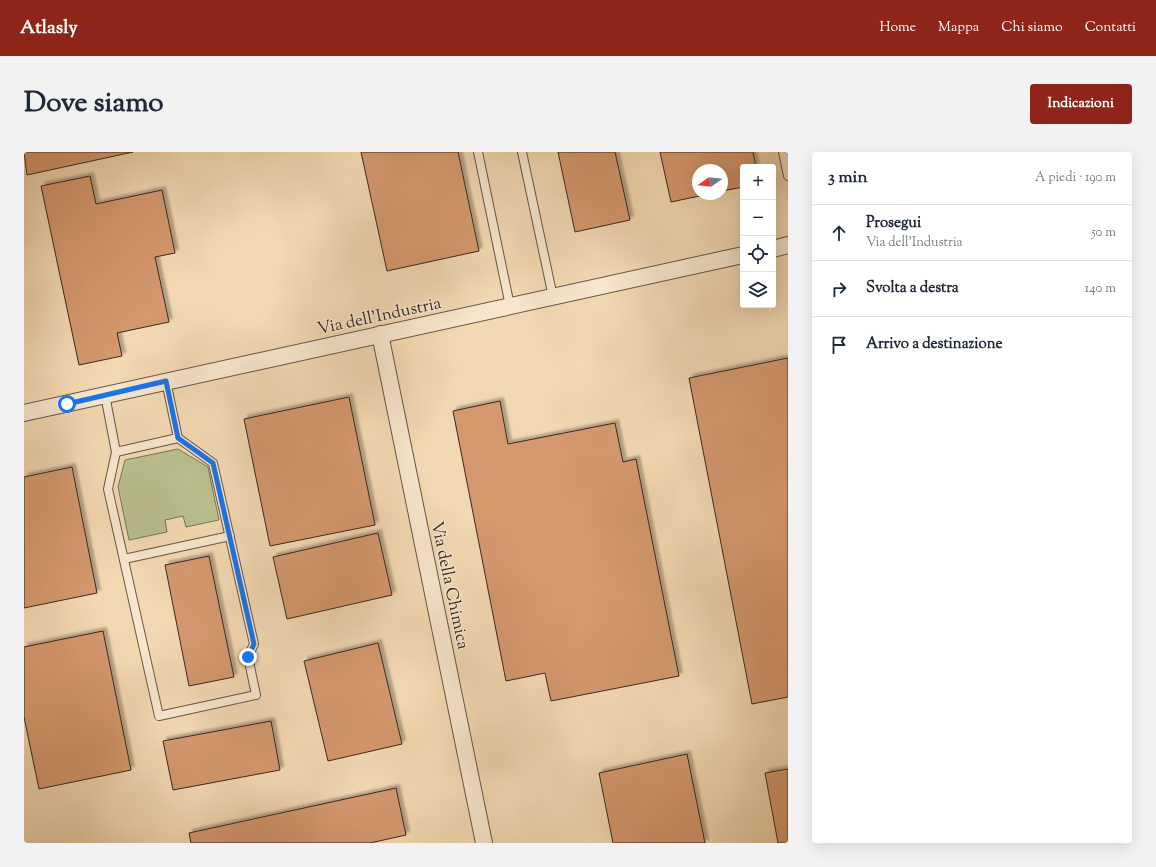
<!DOCTYPE html>
<html lang="it">
<head>
<meta charset="utf-8">
<style>
  :root { --surface:#fff; --page:#f2f2f3; --text:#1f2937; --muted:#747a83; --line:#e0e1e3; --accent:#8f2418 }
  body { margin:0; font-family:"Sorts Mill Goudy",serif; background:var(--page); color:var(--text) }
  .controls { position:absolute; right:12px; top:12px; display:grid; overflow:hidden; border-radius:4px; box-shadow:0 4px 16px #0002 }
  .controls button { width:36px; height:36px; display:grid; place-items:center; padding:0; border:0; border-bottom:1px solid var(--line); background:var(--surface); color:var(--text); font:20px sans-serif }
  .compass { position:absolute; left:668px; top:12px; width:36px; height:36px; border-radius:50%; background:var(--surface); box-shadow:0 4px 16px #0002; rotate:256deg }
  .stop { position:absolute; width:12px; height:12px; margin:-9px; border:3px solid #1a73e8; border-radius:50%; background:#fff }
  .stop.end { background:#1a73e8; border-color:#fff; box-shadow:0 1px 4px #0008 }
  .list { margin:0; padding:0; list-style:none }
  h2 { display:flex; justify-content:space-between; align-items:center; height:52px; margin:0; padding:0 16px; font-size:17px }
  h2 small { font-size:13px; font-weight:400; color:var(--muted) }
  .list li { display:grid; grid-template-columns:26px 1fr auto; gap:12px; align-items:center; box-sizing:border-box; height:56px; padding:0 16px; border-top:1px solid var(--line) }
  .list b { display:block; font-size:15px; white-space:nowrap }
  .list p { margin:0; font-size:13px; white-space:nowrap; color:var(--muted) }
  .list em { font-size:13px; font-style:normal; color:var(--muted) }
  .icon { flex:none; width:22px; height:22px; fill:none; stroke:currentColor; stroke-width:2; stroke-linecap:round; stroke-linejoin:round }
  .map { position:relative; flex:none; width:764px; height:691px; overflow:hidden; border-radius:4px }
  header { display:flex; align-items:center; gap:24px; box-sizing:border-box; height:56px; padding:0 20px; background:var(--accent); color:#fff }
  header strong { font-size:19px }
  nav { display:flex; gap:22px; margin-inline-start:auto; font-size:14px }
  .intro { display:flex; align-items:center; justify-content:space-between; box-sizing:border-box; height:96px; padding:0 24px }
  h1 { margin:0; font-size:28px }
  .button { padding:10px 18px; border-radius:4px; background:var(--accent); color:#fff; font-size:14px; font-weight:700 }
  main { display:flex; gap:24px; padding:0 24px }
  aside { flex:1; background:var(--surface); border-radius:4px; box-shadow:0 4px 16px #0002 }
  .map>svg:first-child { display:block }
</style>
</head>
<body>
<header>
<strong>Atlasly</strong>
<nav><a>Home</a><a>Mappa</a><a>Chi siamo</a><a>Contatti</a></nav>
</header>
<div class="intro"><h1>Dove siamo</h1><a class="button">Indicazioni</a></div>
<main>
<div class="map">
<svg width="764" height="691" viewBox="0 0 764 691">
  <defs>
    <filter id="shadow"><feDropShadow dx="3.5" dy="-3.5" stdDeviation="1" flood-color="#0004"/></filter>
  </defs>
  <rect width="100%" height="100%" fill="#f2d8b2"/>
  <filter id="stains"><feTurbulence type="fractalNoise" baseFrequency=".005" numOctaves="4"/><feColorMatrix values="0 0 0 0 .2 0 0 0 0 .09 0 0 0 0 .02 0 0 0 .5 -.17"/></filter>
  <radialGradient id="worn" r=".72"><stop offset=".6" stop-color="#630" stop-opacity="0"/><stop offset="1" stop-color="#630" stop-opacity=".3"/></radialGradient>
  <polygon fill="#b9bf8d" stroke="#787458" points="154,297 184,315 195,368 162,375 159,364 141,368 143,380 105,388 94,335 101,308"/>
  <g fill="#d5986e" stroke="#382822" filter="url(#shadow)">
    <polygon points="0,0 109,0 3,23"/>
    <polygon points="337,0 434,0 455,99 363,119"/>
    <polygon points="534,0 591,0 606,68 551,80"/>
    <polygon points="636,0 729,0 732,15 719,15 719,35 698,39 698,18 674,18 674,42 685,42 647,50"/>
    <polygon points="66,24 72,52 138,38 151,101 131,105 145,170 93,181 98,204 55,213 17,34"/>
    <polygon points="764,206 764,545 728,552 665,226"/>
    <polygon points="325,245 351,373 246,394 220,267"/>
    <polygon points="476,249 484,292 591,271 599,310 612,307 655,524 527,549 521,521 482,529 429,259"/>
    <polygon points="48,315 73,441 0,456 0,325"/>
    <polygon points="354,381 368,443 263,467 249,405"/>
    <polygon points="185,404 210,525 165,534 141,413"/>
    <polygon points="79,479 107,618 15,637 0,565 0,495"/>
    <polygon points="354,491 378,592 304,609 280,509"/>
    <polygon points="247,569 256,618 149,638 139,589"/>
    <polygon points="663,602 681,691 589,691 575,621"/>
    <polygon points="764,617 764,691 754,691 741,621"/>
    <polygon points="372,636 382,683 346,691 167,691 165,681"/>
  </g>
  <g fill="none" stroke-linecap="round" stroke-linejoin="round">
    <g stroke="#665446" stroke-width="10">
      <g id="service">
        <polyline points="454,0 486,154"/>
        <polyline points="498,0 529,145"/>
        <polyline points="759,0 764,24"/>
        <polyline points="81,243 92,300 84,337 135,564 232,543 224,505 230,492 189,311 154,286 142,229"/>
        <polyline points="92,300 154,286"/>
        <polyline points="100,407 206,384"/>
      </g>
    </g>
    <g stroke="#665446" stroke-width="18">
      <g id="minor">
        <polyline points="749,97 764,93"/>
        <polyline points="356,182 460,691"/>
        <polyline points="0,261 719,103"/>
      </g>
    </g>
    <use href="#service" stroke="#f7e6cd" stroke-width="8"/>
    <use href="#minor" stroke="#f7e6cd" stroke-width="16"/>
  </g>
  <g fill="none" stroke-linecap="round" stroke-linejoin="round">
    <polyline stroke="#1a73e8" stroke-width="5" points="43,252 142,229 154,286 189,311 230,492 224,505"/>
  </g>
  <g text-anchor="middle" stroke-width="3" stroke-linejoin="round" paint-order="stroke">
    <g font-size="17" fill="#382822" stroke="#f7e6cd">
      <text transform="translate(355 163) rotate(-12)" y="6">Via dell'Industria</text>
      <text transform="translate(427 433) rotate(78)" y="6">Via della Chimica</text>
    </g>
  </g>
  <rect width="100%" height="100%" filter="url(#stains)"/>
  <rect width="100%" height="100%" fill="url(#worn)"/>
</svg>
<div class="controls">
<button>+</button>
<button>−</button>
<button><svg class="icon" aria-label="locate" viewBox="0 0 24 24"><circle cx="12" cy="12" r="6"/><path d="M12 2v4M12 18v4M2 12h4M18 12h4"/></svg></button>
<button><svg class="icon" aria-label="layers" viewBox="0 0 24 24"><path d="M12 4l9 5-9 5-9-5zM3 14l9 5 9-5"/></svg></button>
</div>
<svg class="compass" viewBox="-18 -18 36 36"><path d="M0-13l5 13h-10z" fill="#e53935"/><path d="M0 13l5-13h-10z" fill="#747a83"/></svg>
<div class="stop" style="left:43px;top:252px"></div>
<div class="stop end" style="left:224px;top:505px"></div>
</div>
<aside>
<h2>3 min<small>A piedi · 190 m</small></h2>
<ul class="list">
<li><svg class="icon" aria-label="ahead" viewBox="0 0 24 24"><path d="M12 20V5M6 11l6-6 6 6"/></svg><div><b>Prosegui</b><p>Via dell'Industria</p></div><em>50 m</em></li>
<li><svg class="icon" aria-label="right" viewBox="0 0 24 24"><path d="M7 20v-9h11M14 6l5 5-5 5"/></svg><div><b>Svolta a destra</b></div><em>140 m</em></li>
<li><svg class="icon" aria-label="arrive" viewBox="0 0 24 24"><path d="M6 21V4h12l-3 4 3 4H6"/></svg><div><b>Arrivo a destinazione</b></div></li>
</ul>
</aside>
</main>
</body>
</html>
